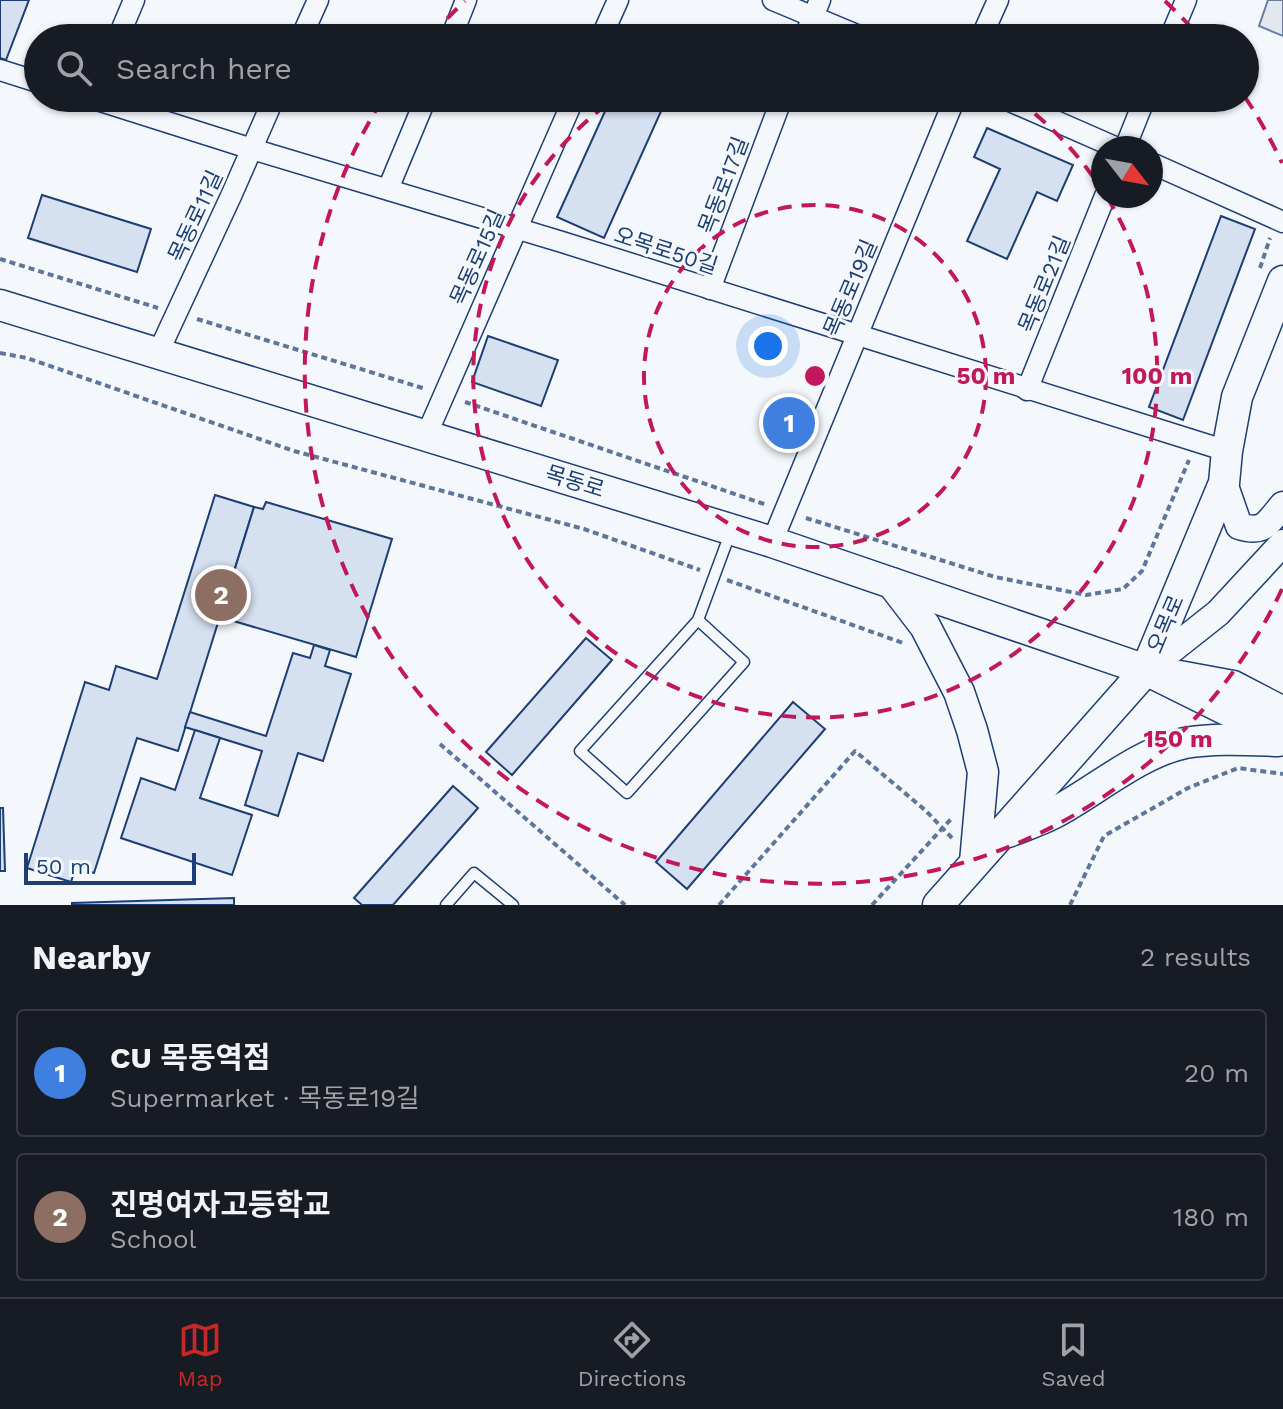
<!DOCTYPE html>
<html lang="en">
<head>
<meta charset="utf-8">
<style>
  :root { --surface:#171b24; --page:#20242c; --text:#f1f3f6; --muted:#9ea1a6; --line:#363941; --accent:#c62828 }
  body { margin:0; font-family:"Work Sans","Noto Sans KR",sans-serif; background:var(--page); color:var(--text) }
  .compass { position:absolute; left:1091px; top:136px; width:72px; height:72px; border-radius:50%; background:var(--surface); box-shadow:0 2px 6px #0004; rotate:121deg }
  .scale { position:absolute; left:24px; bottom:20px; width:172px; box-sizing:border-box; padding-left:8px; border:4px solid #1d3f73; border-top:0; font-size:22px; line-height:28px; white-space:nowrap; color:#1d3f73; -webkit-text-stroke:6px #f4f7fb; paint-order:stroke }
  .you { position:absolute; left:768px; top:346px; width:28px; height:28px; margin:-20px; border:6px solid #fff; border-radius:50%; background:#1a73e8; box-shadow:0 0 0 12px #1a73e833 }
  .badge { display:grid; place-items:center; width:52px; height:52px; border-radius:50%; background:var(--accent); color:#fff; font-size:26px; font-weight:700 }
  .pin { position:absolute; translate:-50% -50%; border:4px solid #fff; box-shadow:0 2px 8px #0006 }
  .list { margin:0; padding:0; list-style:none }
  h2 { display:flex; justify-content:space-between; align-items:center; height:104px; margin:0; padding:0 32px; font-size:34px }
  h2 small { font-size:26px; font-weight:400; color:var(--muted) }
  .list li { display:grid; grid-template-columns:52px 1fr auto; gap:24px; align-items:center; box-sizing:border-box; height:128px; margin:0 16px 16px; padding:0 16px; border:2px solid var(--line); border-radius:8px }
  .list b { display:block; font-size:30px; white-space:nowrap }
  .list p { margin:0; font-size:26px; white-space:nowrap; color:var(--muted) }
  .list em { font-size:26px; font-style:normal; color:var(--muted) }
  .icon { flex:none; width:44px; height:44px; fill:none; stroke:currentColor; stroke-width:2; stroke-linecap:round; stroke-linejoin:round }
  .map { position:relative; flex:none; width:1283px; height:905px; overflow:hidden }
  .search { position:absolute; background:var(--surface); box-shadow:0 2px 6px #0004; left:24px; right:24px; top:24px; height:88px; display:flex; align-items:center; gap:20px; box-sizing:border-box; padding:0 28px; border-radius:44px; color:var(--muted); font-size:30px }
  .sheet { height:392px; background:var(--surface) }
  nav { display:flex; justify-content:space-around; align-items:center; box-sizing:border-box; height:112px; border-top:2px solid var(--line); background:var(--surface); font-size:22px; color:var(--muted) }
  nav a { display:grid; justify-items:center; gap:4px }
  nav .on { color:var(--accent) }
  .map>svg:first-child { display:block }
</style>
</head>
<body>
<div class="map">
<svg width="1283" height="905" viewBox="0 0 1283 905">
  <rect width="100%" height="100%" fill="#f4f7fb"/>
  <polygon fill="#e3e8f0" stroke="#687fa3" stroke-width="2" points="1268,0 1283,0 1283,36 1259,26"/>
  <g fill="#d5e0f0" stroke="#1d3f73" stroke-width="2">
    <polygon points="0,0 29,0 6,60 0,58"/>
    <polygon points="611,98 667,98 604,238 557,217"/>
    <polygon points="987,128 1073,165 1057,201 1037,192 1007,259 967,241 1000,169 974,157"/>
    <polygon points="42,195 151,229 137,272 28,238"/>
    <polygon points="1221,216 1255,229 1183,420 1149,407"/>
    <polygon points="488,336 558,360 541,406 472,382"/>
    <polygon points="215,495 254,507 178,751 137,738 94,873 76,867 71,882 27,868 85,682 109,690 116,666 157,679"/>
    <polygon points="266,502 392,539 356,657 220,617 254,507 263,509"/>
    <polygon points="586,638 612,660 512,775 486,752"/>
    <polygon points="314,645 330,650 325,666 351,674 323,761 298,753 278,816 245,805 262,751 185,727 190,712 266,736 293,653 310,658"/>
    <polygon points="793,702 825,729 687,889 656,862"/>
    <polygon points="195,730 220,738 200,798 252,815 232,875 121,838 141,778 175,790"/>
    <polygon points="453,786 478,808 393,905 362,905 354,898"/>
    <polygon points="0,808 3,808 5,871 0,871"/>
    <polygon points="234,898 234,905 72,905 72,903"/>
  </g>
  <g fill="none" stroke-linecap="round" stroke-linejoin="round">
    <g stroke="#1d3f73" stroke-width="13">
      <g id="service">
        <polyline points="698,620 744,662 627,793 580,751 698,620 731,531"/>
        <polyline points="446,905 474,873 513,905"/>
      </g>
    </g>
    <g stroke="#1d3f73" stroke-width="23">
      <g id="minor">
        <polyline points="773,0 864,38"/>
        <polyline points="118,38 134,0"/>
        <polyline points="301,38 318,0"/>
        <polyline points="451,38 466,0"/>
        <polyline points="601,38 618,0"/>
        <polyline points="804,38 820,0"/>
        <polyline points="981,38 998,0"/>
        <polyline points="1170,38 1186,0"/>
        <polyline points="0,70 38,82"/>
        <polyline points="91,98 252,149 562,242 1227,451"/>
        <polyline points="1003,98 1117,148"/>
        <polyline points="1125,148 1145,98"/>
        <polyline points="1151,163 1283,222"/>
        <polyline points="388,189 426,98"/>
        <polyline points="710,289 782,98"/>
        <polyline points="158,353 231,196 274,98"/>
        <polyline points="1027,390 1105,196"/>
        <polyline points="426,436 574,98"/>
        <polyline points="772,542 955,98"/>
      </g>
    </g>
    <g stroke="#1d3f73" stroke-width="29">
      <g id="tertiary">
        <path d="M1224,483L1239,526C1265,534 1267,523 1283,505"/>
        <polyline points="1146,670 1218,613 1283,543"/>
      </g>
    </g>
    <g stroke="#1d3f73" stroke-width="33">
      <g id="secondary">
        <polyline points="0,305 772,542 1146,670 1283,738"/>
        <polyline points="892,583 925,626 959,692 972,730 983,772 975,862"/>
        <polyline points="1179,676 1233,686 1283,712"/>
        <path d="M1008,832C1023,826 1039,821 1054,813C1094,792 1140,752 1185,743C1215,738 1247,740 1278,741"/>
        <polyline points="938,905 1146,670 1224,483 1227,451 1237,397 1283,281"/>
      </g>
    </g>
    <g stroke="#5e769c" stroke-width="4" stroke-dasharray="6 4" stroke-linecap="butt">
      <polyline points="0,259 158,308"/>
      <polyline points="1260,268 1270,238"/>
      <polyline points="197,319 426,389"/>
      <polyline points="0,353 27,358 294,451 584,529 700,570"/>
      <polyline points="465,402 767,505"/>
      <polyline points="806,518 995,577 1086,595 1123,589 1142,571 1189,460"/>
      <polyline points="727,580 903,643"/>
      <polyline points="440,744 625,905"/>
      <polyline points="719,905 855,751 925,810 952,838"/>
      <polyline points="872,905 951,819"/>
      <polyline points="1070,905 1104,836 1188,788 1238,768 1283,774"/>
    </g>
    <use href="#service" stroke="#f4f7fb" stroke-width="10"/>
    <use href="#minor" stroke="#f4f7fb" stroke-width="20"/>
    <use href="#tertiary" stroke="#f4f7fb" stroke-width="26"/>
    <use href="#secondary" stroke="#f4f7fb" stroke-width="30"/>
  </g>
  <g fill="none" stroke="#c2185b" stroke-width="4" stroke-dasharray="14 10">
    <circle cx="815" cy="376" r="171"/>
    <path d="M764 38A342 342 0 0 1 866 38M1016 99A342 342 0 0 1 1102 190M1107 197A342 342 0 1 1 614 99"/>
    <path d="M1282 589A513 513 0 1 1 382 100M431 36A513 513 0 0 1 465 1M1165 1A513 513 0 0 1 1199 36M1245 97A513 513 0 0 1 1282 163"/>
  </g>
  <g text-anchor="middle" stroke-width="6" stroke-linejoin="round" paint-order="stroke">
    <g font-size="22" fill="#1d3f73" stroke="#f4f7fb">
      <text transform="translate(723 185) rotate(-69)" y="8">목동로17길</text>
      <text transform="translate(195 216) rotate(-65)" y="8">목동로11길</text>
      <text transform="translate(666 250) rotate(18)" y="8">오목로50길</text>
      <text transform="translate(477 257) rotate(-66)" y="8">목동로15길</text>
      <text transform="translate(1044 284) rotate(-68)" y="8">목동로21길</text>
      <text transform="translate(850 288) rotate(-67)" y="8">목동로19길</text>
      <text transform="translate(575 481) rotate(17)" y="8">목동로</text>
      <text transform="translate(1165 624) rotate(-67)" y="8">오목로</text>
    </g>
  </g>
  <circle cx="815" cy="376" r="12" fill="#c2185b" stroke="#f4f7fb" stroke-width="4"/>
  <g font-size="24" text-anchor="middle" font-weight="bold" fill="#c2185b" stroke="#f4f7fb" stroke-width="6" stroke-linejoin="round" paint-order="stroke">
    <text x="986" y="384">50 m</text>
    <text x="1157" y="384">100 m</text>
    <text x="1178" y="747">150 m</text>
  </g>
</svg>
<svg class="compass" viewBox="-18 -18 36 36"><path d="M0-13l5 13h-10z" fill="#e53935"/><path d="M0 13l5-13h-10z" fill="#9ea1a6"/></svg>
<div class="scale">50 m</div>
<div class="you"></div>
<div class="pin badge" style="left:789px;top:423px;background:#3f7fe0">1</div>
<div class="pin badge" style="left:221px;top:595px;background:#8d6e63">2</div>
<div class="search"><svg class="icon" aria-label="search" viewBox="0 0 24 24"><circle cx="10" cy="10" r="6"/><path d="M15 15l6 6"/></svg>Search here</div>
</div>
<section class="sheet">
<h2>Nearby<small>2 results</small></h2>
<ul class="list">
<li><span class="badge" style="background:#3f7fe0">1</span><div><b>CU 목동역점</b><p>Supermarket · 목동로19길</p></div><em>20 m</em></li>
<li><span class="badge" style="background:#8d6e63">2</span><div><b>진명여자고등학교</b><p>School</p></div><em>180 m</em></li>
</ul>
</section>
<nav>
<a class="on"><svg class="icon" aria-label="map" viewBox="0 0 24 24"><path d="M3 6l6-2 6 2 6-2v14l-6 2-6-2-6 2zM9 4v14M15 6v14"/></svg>Map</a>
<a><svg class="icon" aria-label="directions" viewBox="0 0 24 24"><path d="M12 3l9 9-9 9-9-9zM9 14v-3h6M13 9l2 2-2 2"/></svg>Directions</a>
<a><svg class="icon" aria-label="saved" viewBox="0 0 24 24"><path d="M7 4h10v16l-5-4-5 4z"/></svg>Saved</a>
</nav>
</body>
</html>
